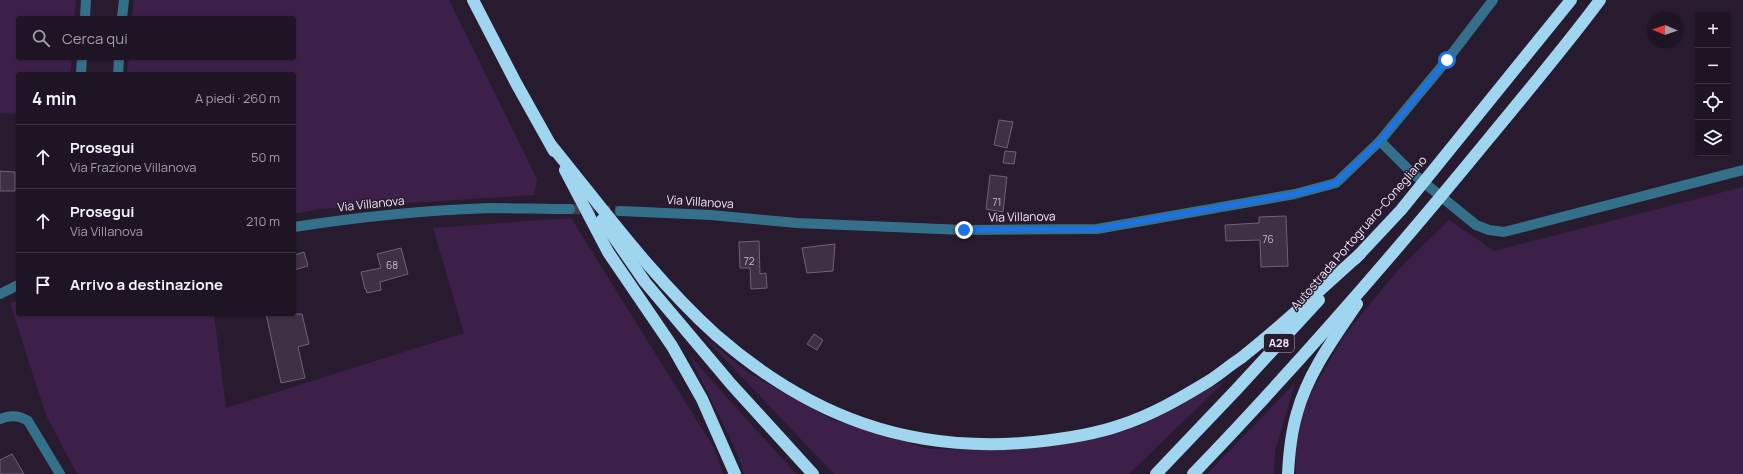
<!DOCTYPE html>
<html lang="it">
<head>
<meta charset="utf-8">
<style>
  :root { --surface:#1e1423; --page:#2b2130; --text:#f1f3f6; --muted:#a19ea6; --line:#3c3341 }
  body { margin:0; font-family:Manrope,sans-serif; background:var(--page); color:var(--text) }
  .controls { position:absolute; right:12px; top:12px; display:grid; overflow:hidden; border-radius:4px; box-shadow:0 1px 3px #0004 }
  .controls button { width:36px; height:36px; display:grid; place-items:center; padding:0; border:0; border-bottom:1px solid var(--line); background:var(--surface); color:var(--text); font:20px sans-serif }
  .compass { position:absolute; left:1647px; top:12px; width:36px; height:36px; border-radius:50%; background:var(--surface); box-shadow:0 1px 3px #0004; rotate:272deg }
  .stop { position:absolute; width:12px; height:12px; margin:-9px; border:3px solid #1a73e8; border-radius:50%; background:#fff }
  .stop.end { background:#1a73e8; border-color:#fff; box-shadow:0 1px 4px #0008 }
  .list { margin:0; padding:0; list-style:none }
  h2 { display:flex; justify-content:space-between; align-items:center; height:52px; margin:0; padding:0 16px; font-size:17px }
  h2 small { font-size:13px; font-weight:400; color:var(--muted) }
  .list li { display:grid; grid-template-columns:26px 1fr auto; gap:12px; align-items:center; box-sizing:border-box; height:64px; padding:0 16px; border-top:1px solid var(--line) }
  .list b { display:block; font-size:15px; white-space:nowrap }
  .list p { margin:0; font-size:13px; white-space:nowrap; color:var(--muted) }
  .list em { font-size:13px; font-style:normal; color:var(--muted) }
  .icon { flex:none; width:22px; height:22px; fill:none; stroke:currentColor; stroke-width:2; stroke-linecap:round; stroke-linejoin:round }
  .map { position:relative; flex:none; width:1743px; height:474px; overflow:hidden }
  .search { position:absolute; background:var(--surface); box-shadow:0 1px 3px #0004; left:16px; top:16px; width:280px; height:44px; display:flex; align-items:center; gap:10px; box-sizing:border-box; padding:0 14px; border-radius:4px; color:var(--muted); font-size:15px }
  .panel { position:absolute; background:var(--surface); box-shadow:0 1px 3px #0004; left:16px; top:72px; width:280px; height:244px; border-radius:4px }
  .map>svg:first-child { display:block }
</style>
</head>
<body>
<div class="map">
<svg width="1743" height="474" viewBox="0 0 1743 474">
  <rect width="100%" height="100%" fill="#281b2f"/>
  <g fill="#3d204a">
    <polygon points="0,0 76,0 74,18 18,18 18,58 72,58 70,74 18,74 18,114 0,113"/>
    <polygon points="134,0 449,0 537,179 534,195 319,209 294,214 294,74 127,74 129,58 294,58 294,18 132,18"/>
    <polygon points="1743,187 1743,474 1296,474 1295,440 1305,403 1346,333 1399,269 1449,220 1494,251"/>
    <polygon points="571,218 714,448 723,474 77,474 46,415 10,303 18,300 18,314 214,314 226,408 464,333 433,228"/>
    <polygon points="702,335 750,374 831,419 929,449 1021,450 1136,427 1226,380 1129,474 834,474"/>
    <polygon points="689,355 796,474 744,474 734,446"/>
    <polygon points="1295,383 1275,451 1274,474 1207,474"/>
  </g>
  <g fill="#3f3046" stroke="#716179">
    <polygon points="999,120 1013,122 1007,148 994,145"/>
    <polygon points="1005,151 1016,152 1014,164 1003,163"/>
    <polygon points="0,171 15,172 15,191 0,191"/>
    <polygon points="990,175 1007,177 1003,212 986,209"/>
    <polygon points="1286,216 1288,266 1261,267 1260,240 1226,241 1225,225 1259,223 1259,217"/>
    <polygon points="759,241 760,274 766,273 767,288 751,289 750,268 740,268 739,242"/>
    <polygon points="835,244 833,271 807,273 802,248"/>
    <polygon points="401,248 408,274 380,282 381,290 367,293 366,289 365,289 361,272 381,268 377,254"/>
    <polygon points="304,252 308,266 294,270 294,255"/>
    <polygon points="266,314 302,314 309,344 298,347 305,378 281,383"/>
    <polygon points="814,334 823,340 817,350 807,344"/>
    <polygon points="12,454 24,474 0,474 0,460"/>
  </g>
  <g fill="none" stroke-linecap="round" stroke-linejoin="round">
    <polyline stroke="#463a4d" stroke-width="10" stroke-dasharray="10 5" stroke-linecap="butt" points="570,209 620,211"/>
    <g stroke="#35708b" stroke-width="10">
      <polyline points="85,18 86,0"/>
      <polyline points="81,74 82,58"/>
      <polyline points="1380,141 1411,172 1476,225 1489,230 1504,232 1743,170"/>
      <polyline points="620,211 711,215 797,223 964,230 1097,229 1295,194 1336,183 1380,141 1447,60 1493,0"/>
      <path d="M294,227C359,217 425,210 491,208C517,208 544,209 570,209"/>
      <path d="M0,419C10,415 19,415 28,421L60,474"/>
    </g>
    <g stroke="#35708b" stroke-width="10">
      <polyline points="122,18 124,0"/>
      <polyline points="118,74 119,58"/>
      <polyline points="0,294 18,285"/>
    </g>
    <g stroke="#a0d5f0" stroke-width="12">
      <polyline points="473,0 516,83 554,151"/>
      <path d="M551,145C603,209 654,279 716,335C809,416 909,454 1034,442C1063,439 1093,435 1121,425C1152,415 1181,398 1209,381C1220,374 1230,365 1241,358C1282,326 1321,289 1360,254"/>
      <polyline points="565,170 608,252 672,346 702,399 735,474"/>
      <polyline points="602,220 645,282 731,384 813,474"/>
      <polyline points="1355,259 1401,210 1571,0"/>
      <polyline points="1156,474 1236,390 1319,300"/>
      <path d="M1193,474C1297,366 1395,253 1490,137C1527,92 1565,47 1600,0"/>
      <path d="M1288,474C1289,454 1291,433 1297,413C1308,373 1334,338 1357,304"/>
    </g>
  </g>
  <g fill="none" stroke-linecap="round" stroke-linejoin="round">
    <polyline stroke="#1a73e8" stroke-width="5" points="964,230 1097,229 1295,194 1336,183 1380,141 1447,60"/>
  </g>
  <g text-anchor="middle" stroke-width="3" stroke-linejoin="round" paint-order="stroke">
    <g font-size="10" fill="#c4b9c9">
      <text x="997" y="206">71</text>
      <text x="1268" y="243">76</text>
      <text x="749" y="265">72</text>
      <text x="392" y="269">68</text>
    </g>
    <rect fill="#281b2f" stroke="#b5aaba" stroke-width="1" x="1264" y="334" width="30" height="18" rx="3"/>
    <g font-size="11" font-weight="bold" fill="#f1e7f5">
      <text x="1279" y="347">A28</text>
    </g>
    <g font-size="12" fill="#f1e7f5" stroke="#281b2f">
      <text transform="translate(700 202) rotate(4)" y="4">Via Villanova</text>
      <text transform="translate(371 204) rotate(-6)" y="4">Via Villanova</text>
      <text transform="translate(1022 217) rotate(-1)" y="4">Via Villanova</text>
      <text transform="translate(1359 233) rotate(-49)" y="4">Autostrada Portogruaro-Conegliano</text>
    </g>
  </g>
</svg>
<div class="controls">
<button>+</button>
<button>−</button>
<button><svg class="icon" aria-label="locate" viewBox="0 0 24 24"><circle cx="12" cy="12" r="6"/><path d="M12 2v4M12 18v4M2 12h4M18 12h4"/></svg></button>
<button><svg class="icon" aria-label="layers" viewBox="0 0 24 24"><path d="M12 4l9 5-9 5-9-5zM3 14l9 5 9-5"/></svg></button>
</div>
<svg class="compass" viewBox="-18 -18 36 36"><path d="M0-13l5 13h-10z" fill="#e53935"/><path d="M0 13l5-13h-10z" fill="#a19ea6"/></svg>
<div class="stop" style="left:1447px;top:60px"></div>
<div class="stop end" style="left:964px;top:230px"></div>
<div class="search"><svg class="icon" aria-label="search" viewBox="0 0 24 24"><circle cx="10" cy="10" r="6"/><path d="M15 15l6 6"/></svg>Cerca qui</div>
<section class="panel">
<h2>4 min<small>A piedi · 260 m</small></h2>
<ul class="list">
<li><svg class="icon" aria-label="ahead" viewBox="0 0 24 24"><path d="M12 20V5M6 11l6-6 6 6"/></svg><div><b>Prosegui</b><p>Via Frazione Villanova</p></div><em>50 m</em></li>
<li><svg class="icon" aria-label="ahead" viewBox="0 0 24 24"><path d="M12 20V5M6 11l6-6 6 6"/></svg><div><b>Prosegui</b><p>Via Villanova</p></div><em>210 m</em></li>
<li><svg class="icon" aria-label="arrive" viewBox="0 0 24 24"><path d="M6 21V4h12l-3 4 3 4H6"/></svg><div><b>Arrivo a destinazione</b></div></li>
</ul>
</section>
</div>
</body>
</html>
